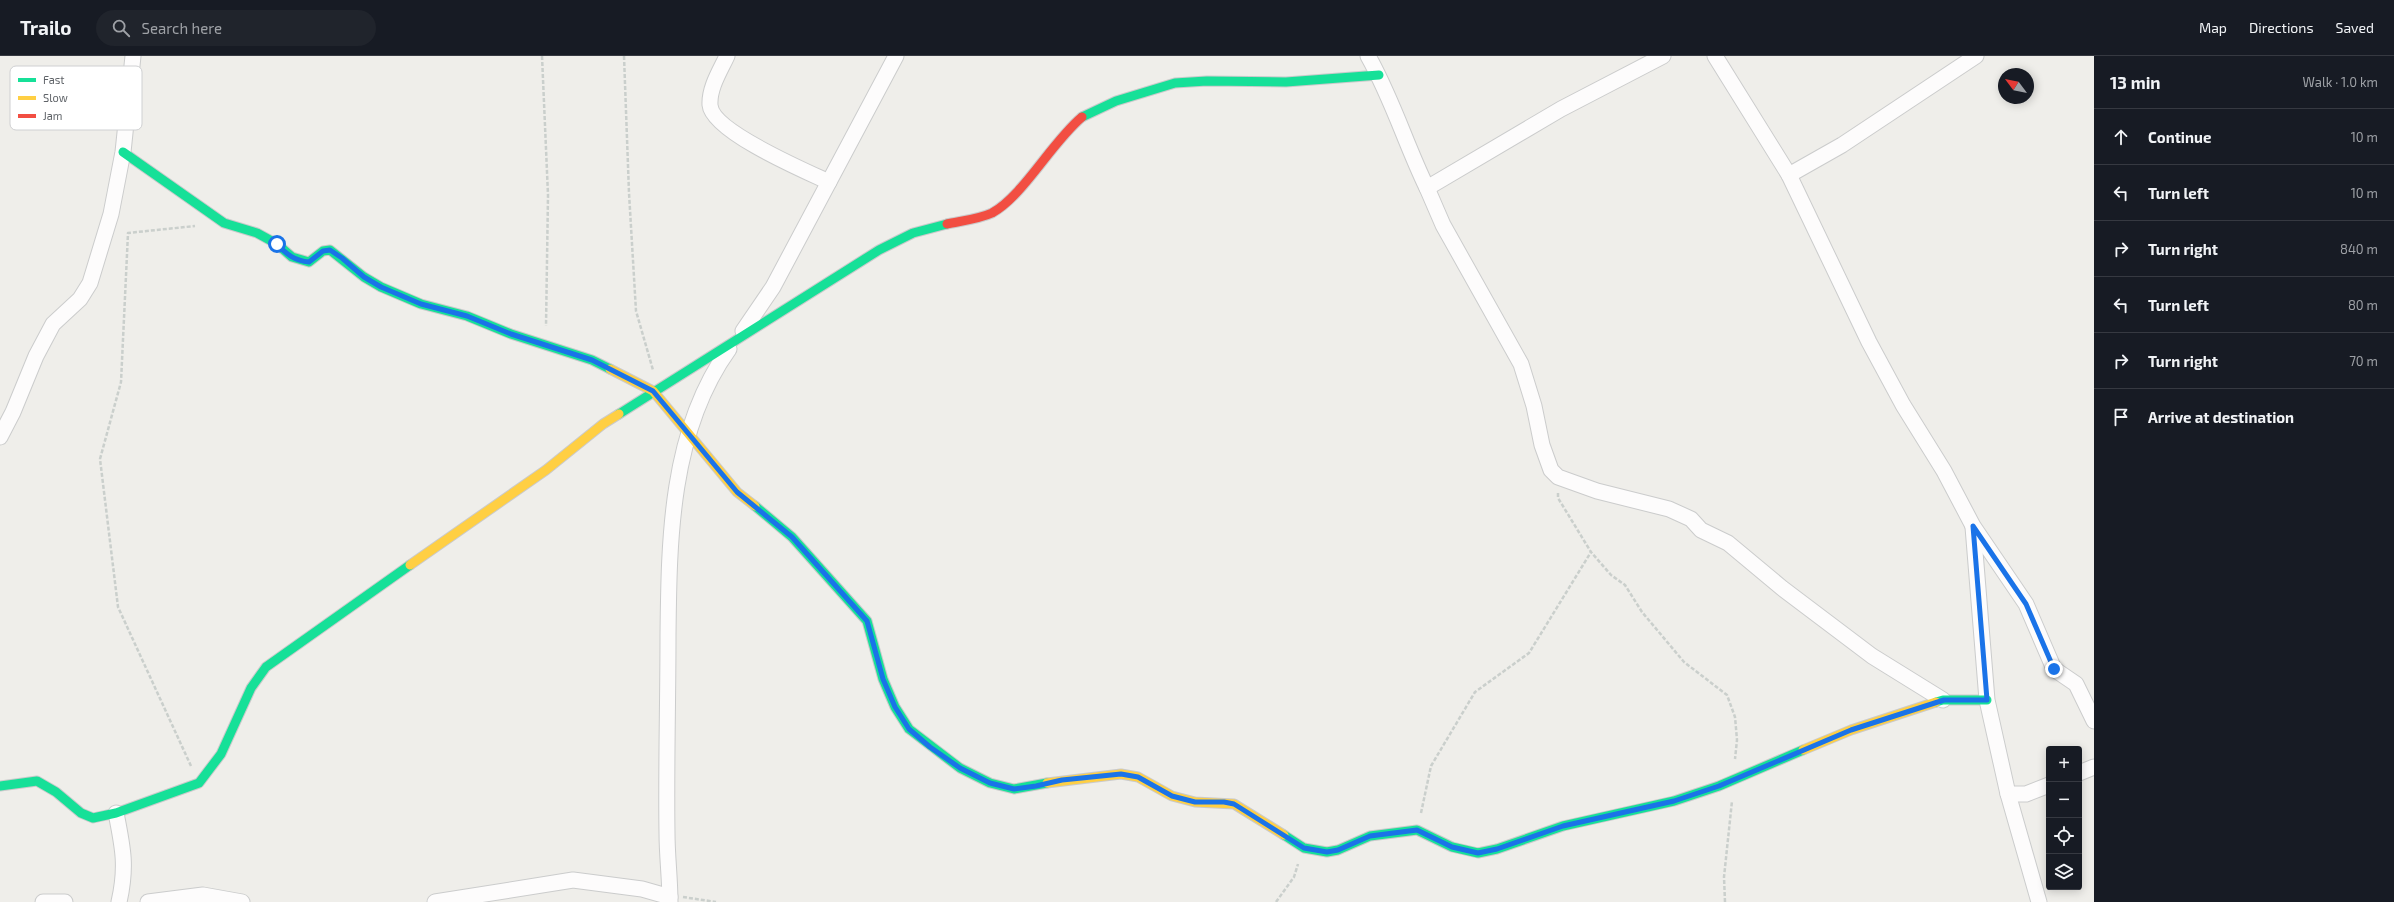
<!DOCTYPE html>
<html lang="en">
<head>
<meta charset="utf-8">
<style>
  :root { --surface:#171b24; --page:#20242c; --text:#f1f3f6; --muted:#9ea1a6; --line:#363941 }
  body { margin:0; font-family:"Exo 2",sans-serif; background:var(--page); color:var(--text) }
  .controls { position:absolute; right:12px; bottom:12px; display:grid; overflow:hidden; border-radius:4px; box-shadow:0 2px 10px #0003 }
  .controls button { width:36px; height:36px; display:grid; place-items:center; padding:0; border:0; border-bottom:1px solid var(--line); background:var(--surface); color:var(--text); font:20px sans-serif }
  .compass { position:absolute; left:1998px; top:12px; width:36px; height:36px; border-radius:50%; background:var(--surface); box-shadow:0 2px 10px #0003; rotate:302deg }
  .stop { position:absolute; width:12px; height:12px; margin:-9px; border:3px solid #1a73e8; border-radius:50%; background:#fff }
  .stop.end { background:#1a73e8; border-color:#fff; box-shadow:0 1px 4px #0008 }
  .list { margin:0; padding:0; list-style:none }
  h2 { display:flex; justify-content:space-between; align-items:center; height:52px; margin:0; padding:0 16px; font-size:17px }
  h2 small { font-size:13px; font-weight:400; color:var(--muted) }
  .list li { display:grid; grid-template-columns:26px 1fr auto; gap:12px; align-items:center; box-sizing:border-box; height:56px; padding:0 16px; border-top:1px solid var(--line) }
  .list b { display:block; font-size:15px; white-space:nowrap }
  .list em { font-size:13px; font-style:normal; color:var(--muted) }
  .icon { flex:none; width:22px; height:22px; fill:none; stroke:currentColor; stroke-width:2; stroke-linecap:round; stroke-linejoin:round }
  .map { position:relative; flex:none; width:2094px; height:846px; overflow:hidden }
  header { display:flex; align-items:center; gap:24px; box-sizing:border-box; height:56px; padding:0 20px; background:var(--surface); border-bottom:1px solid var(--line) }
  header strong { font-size:19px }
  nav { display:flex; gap:22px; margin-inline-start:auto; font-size:14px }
  .search { width:280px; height:36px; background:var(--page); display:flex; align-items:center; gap:10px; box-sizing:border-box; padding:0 14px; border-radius:22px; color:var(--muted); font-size:15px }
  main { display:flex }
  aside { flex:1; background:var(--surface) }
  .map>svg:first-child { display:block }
</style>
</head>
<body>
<header>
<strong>Trailo</strong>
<div class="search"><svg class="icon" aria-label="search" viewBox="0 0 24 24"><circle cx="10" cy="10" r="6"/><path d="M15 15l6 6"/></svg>Search here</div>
<nav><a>Map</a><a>Directions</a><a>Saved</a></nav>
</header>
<main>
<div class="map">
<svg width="2094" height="846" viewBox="0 0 2094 846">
  <rect width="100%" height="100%" fill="#efeeea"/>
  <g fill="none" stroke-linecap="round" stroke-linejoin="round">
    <g stroke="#cbcccc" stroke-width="17">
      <g id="street">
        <path d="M727,0C720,15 709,32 710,49C712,75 805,115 829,126"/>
        <path d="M1368,0C1392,42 1406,89 1427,132L1561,53L1663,0"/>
        <polyline points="1715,0 1789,119 1869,286 1903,349 1944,415 1973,470 2026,548 2054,613 2076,628 2094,665"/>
        <polyline points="1789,119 1842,89 1976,0"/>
        <polyline points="1427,132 1443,169 1521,308 1534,350 1542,389 1551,414 1558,421 1597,435 1669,453 1691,463 1701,474 1728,487 1782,532 1872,600 1943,644"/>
        <polyline points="743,275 773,231 896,0"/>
        <polyline points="0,381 13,356 36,300 53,268 80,243 90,227 111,158 123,96 133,0"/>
        <polyline points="1973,471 1987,644 2008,738 2039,846"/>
        <polyline points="2079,717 2094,711"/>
        <polyline points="2008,738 2026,738 2049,729"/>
        <path d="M116,757C123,792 127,811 119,846"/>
        <polyline points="43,846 65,846"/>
        <polyline points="148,846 203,839 242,846"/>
        <polyline points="435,846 573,824 642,833 670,841"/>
        <path d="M670,846C670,823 667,800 667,777C666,711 668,646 668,580C669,483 670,375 729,293"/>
      </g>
    </g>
    <g stroke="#cacacb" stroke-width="11">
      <g id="fast">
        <polyline points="1082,61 1116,45 1175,27 1207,25 1286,26 1379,19"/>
        <polyline points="123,96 224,167 257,177 277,188 292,201 309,206 323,195 330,194 364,221 381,231 421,248 467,260 511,278 592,304 610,313"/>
        <polyline points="619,358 879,194 913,177 947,168"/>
        <polyline points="755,450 792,481 867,565 883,623 895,651 909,673 960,712 990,727 1014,733 1047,727"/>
        <polyline points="1936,646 1943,644 1987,644"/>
        <polyline points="0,730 37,725 56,736 81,757 93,762 116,757 199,727 221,698 251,632 266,611 410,509"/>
        <polyline points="1284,779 1304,792 1327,796 1338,794 1370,780 1417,774 1452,791 1478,797 1497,793 1563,770 1674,745 1719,730 1803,694"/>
      </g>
    </g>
    <g stroke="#cacacb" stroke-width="11">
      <g id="slow">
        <polyline points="610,313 653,335 737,436 755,450"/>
        <polyline points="410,509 546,414 603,368 619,358"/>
        <polyline points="1803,694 1851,674 1936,646"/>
        <polyline points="1047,727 1121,718 1138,721 1172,740 1195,746 1234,748 1284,779"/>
      </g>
    </g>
    <g stroke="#cacacb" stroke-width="11">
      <path id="jam" d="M947,168C961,165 979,163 992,157C1024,139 1051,87 1082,61"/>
    </g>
    <g stroke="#cacfcc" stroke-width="2.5" stroke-dasharray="4 2" stroke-linecap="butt">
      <polyline points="542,0 548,139 546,270"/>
      <polyline points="624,0 629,137 636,255 653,314"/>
      <polyline points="1558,437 1558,442 1591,496 1611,519 1625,529 1642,556 1684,606 1727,639 1735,661 1737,684 1735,703"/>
      <polyline points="191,710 118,551 100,403 121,326 128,177 195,170"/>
      <polyline points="1421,757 1431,710 1475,636 1529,597 1591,496"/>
      <polyline points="683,841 716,846"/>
      <polyline points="1276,846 1294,821 1298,808"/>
      <polyline points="1725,846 1724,821 1732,745"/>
    </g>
    <use href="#street" stroke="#fdfcfc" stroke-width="15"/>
    <use href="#fast" stroke="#16e098" stroke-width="9"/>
    <use href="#slow" stroke="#ffcf43" stroke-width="9"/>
    <use href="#jam" stroke="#f24e42" stroke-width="9"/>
  </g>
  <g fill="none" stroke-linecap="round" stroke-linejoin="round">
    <path stroke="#1a73e8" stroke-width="5" d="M277,188C286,198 295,205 309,206L323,195L330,194L342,202L364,221L381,231L421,248L467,260L511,278L592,304L653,335L737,436L792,481L867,565L883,623L895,651L909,673L930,691L960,712L990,727L1014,733L1036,730L1062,724L1121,718L1138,721L1172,740L1195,746H1224L1234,748L1304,792L1327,796L1338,794L1370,780L1417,774L1452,791L1478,797L1497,793L1563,770L1674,745L1719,730L1851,674L1944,644H1987L1973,470L2026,548L2054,613"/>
  </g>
  <rect x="10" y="10" width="132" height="64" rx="6" fill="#fff" stroke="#cfd0d2" stroke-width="1"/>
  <rect x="18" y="22" width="18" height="4" fill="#16e098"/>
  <rect x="18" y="40" width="18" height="4" fill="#ffcf43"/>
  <rect x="18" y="58" width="18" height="4" fill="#f24e42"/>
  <g font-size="11" fill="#5f6368">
    <text x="43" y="28">Fast</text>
    <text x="43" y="46">Slow</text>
    <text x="43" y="64">Jam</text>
  </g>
</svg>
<div class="controls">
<button>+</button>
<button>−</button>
<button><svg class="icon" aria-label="locate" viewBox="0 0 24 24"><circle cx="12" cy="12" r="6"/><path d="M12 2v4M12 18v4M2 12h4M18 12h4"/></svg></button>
<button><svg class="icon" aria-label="layers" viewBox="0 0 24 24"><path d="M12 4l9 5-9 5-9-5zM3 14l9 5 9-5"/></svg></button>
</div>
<svg class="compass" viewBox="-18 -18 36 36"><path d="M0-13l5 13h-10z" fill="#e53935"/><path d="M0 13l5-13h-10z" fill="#9ea1a6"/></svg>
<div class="stop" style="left:277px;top:188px"></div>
<div class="stop end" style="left:2054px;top:613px"></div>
</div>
<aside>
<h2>13 min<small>Walk · 1.0 km</small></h2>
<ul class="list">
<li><svg class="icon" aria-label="ahead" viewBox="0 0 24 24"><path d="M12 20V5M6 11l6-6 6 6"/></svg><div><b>Continue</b></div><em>10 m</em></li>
<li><svg class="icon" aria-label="left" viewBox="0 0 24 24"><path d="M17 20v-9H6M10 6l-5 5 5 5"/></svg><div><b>Turn left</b></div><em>10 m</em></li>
<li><svg class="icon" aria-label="right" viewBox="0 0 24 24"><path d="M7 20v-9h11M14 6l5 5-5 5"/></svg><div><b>Turn right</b></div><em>840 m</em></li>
<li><svg class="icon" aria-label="left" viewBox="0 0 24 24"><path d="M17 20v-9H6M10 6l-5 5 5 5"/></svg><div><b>Turn left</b></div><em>80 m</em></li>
<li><svg class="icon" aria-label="right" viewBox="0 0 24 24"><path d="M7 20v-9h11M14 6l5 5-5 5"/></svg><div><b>Turn right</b></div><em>70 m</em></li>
<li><svg class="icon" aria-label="arrive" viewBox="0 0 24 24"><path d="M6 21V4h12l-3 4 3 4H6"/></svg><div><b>Arrive at destination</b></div></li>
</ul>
</aside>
</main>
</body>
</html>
